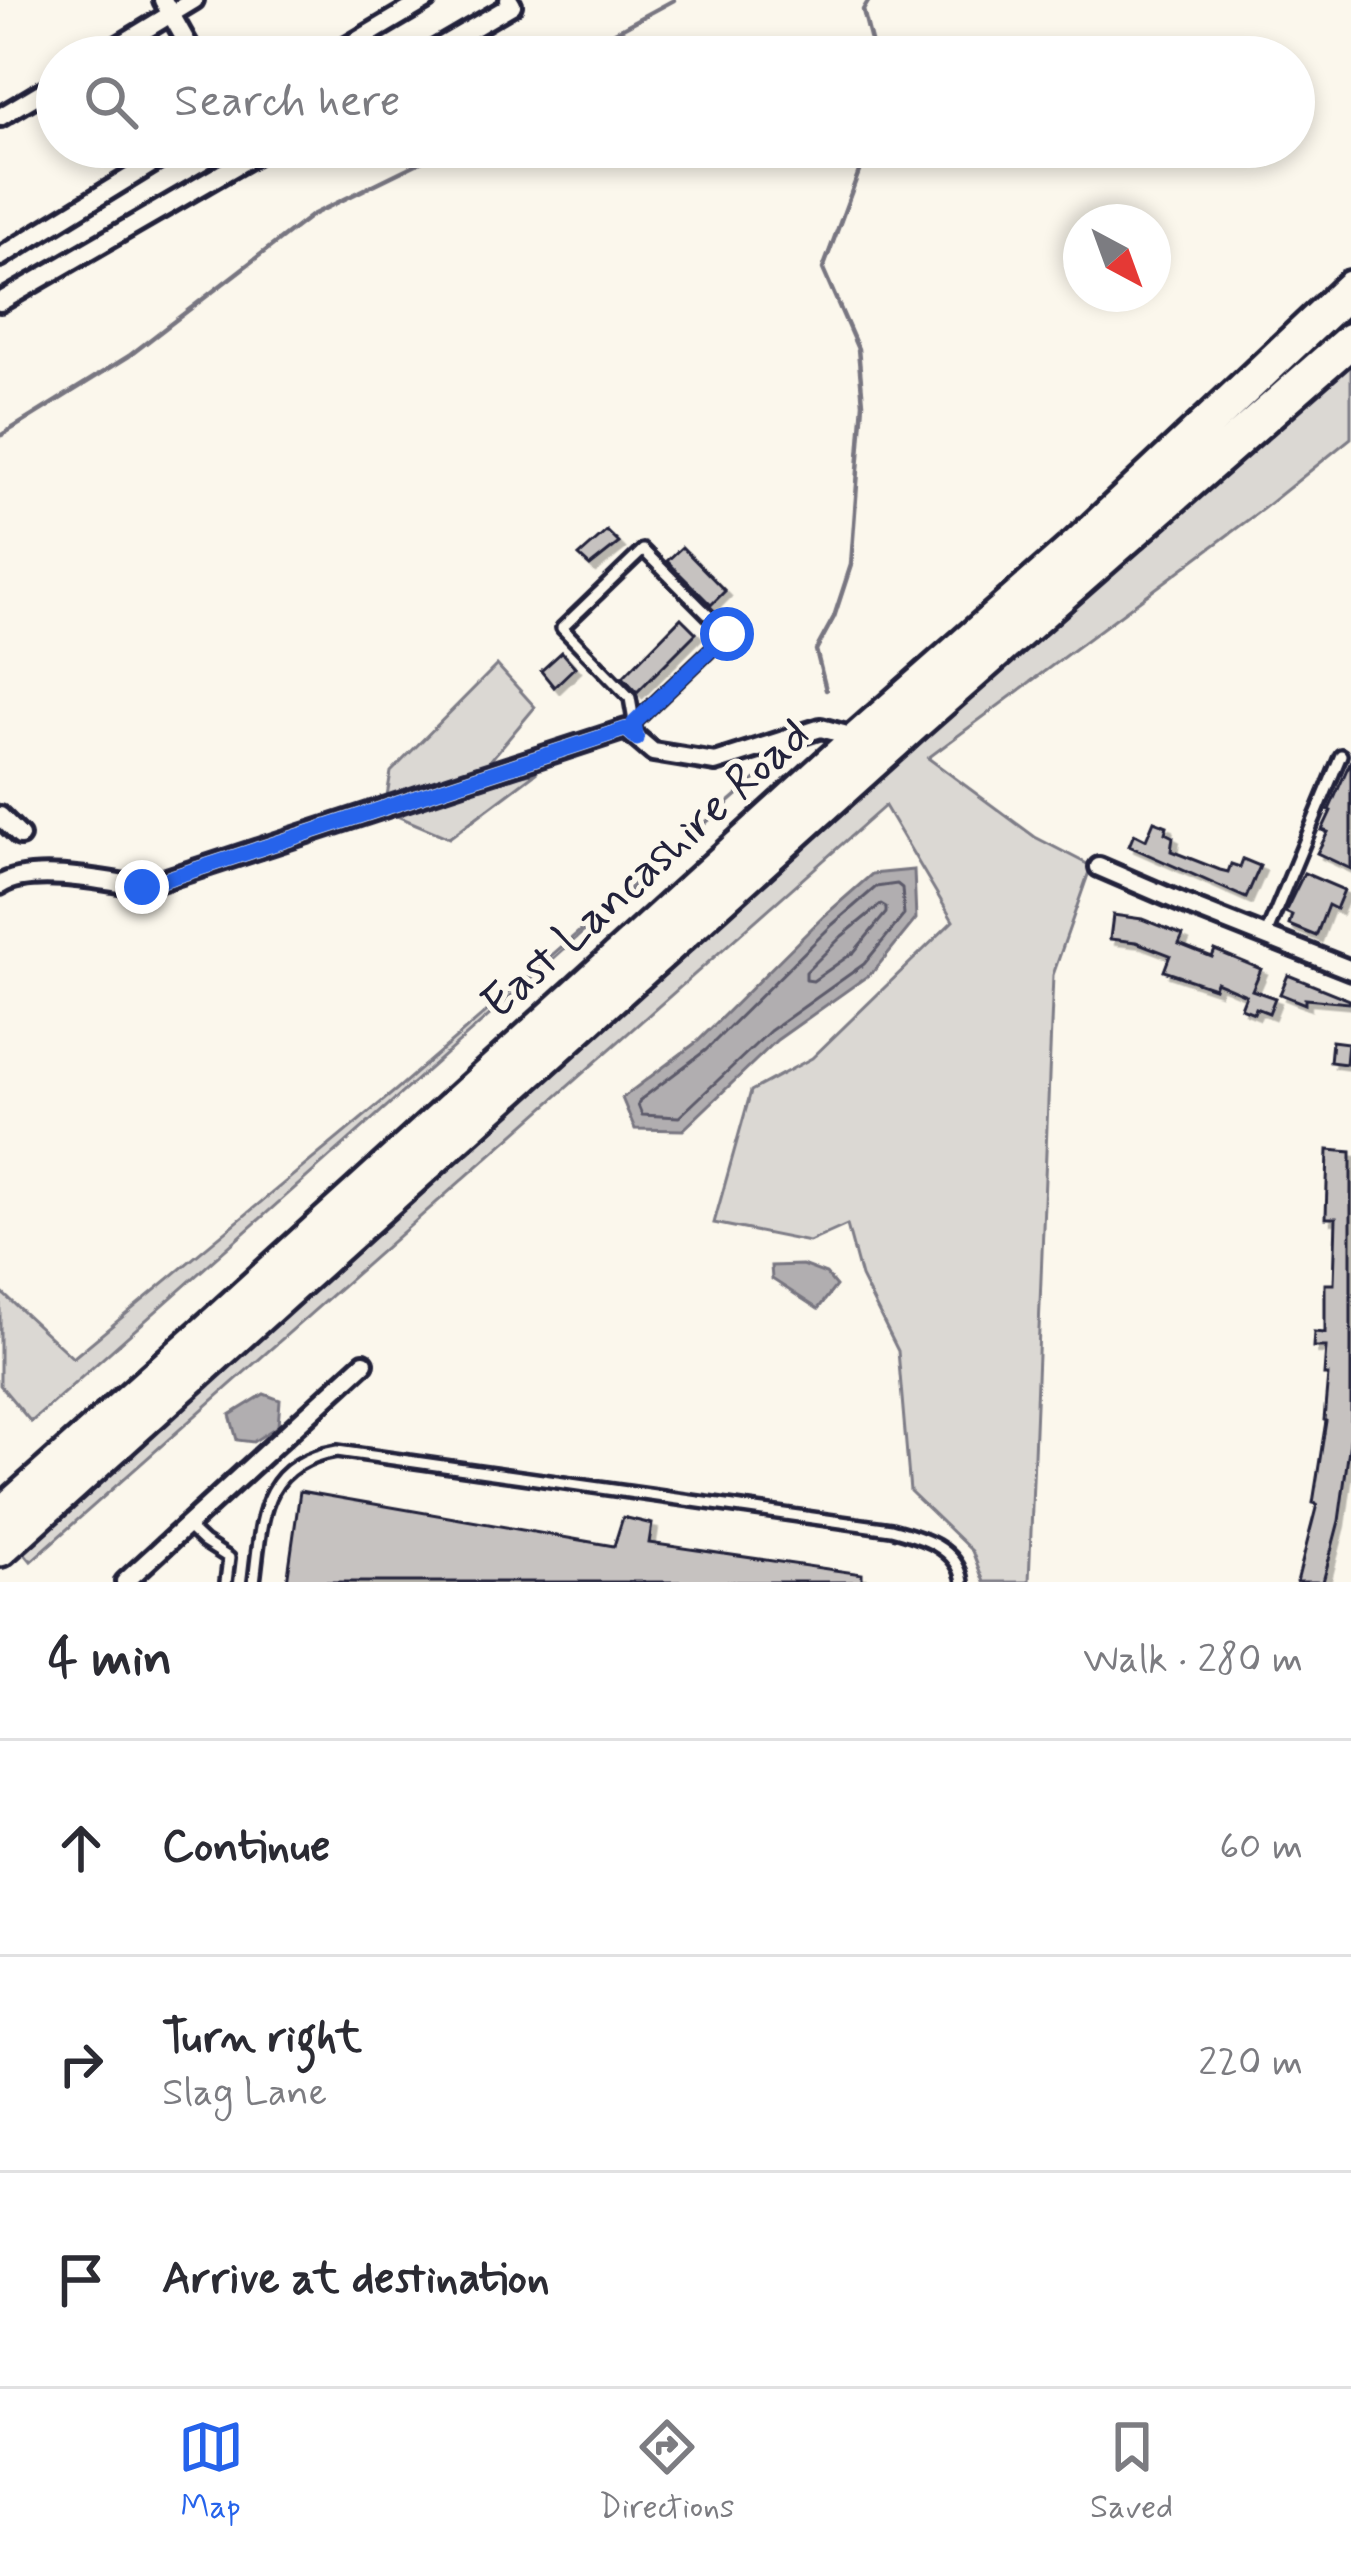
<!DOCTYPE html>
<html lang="en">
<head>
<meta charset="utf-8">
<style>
  :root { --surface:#fff; --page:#f2f2f3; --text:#2b2b33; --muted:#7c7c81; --line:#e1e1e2; --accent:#2563eb }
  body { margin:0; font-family:Mynerve,sans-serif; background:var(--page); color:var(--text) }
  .compass { position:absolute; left:1063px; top:204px; width:108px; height:108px; border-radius:50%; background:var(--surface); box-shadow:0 6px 18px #0003; rotate:139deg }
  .stop { position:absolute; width:36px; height:36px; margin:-27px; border:9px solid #2563eb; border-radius:50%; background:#fff }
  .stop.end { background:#2563eb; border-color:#fff; box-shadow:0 3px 12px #0008 }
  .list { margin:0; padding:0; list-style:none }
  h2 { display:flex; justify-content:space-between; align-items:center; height:156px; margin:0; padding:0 48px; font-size:51px }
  h2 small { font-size:39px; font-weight:400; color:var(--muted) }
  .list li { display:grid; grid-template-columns:78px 1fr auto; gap:36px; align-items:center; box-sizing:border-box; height:216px; padding:0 48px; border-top:3px solid var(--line) }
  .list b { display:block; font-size:45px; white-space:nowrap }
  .list p { margin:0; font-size:39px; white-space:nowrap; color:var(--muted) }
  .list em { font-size:39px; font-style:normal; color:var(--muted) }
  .icon { flex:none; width:66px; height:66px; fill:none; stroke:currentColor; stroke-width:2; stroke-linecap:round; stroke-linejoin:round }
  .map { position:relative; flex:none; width:1351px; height:1582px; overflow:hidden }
  .search { position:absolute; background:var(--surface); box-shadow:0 6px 18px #0003; left:36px; right:36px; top:36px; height:132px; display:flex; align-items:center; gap:30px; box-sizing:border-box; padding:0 42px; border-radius:66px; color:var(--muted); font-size:45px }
  .sheet { height:804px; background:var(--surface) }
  nav { display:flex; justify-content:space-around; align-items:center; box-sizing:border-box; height:168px; border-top:3px solid var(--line); background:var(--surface); font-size:33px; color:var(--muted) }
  nav a { display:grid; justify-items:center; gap:6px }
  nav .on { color:var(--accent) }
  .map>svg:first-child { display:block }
</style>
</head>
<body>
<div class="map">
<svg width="1351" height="1582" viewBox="0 0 1351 1582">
  <defs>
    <filter id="shadow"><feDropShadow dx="5.5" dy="5.5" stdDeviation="0" flood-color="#0004"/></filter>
  </defs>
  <rect width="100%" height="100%" fill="#fbf7ec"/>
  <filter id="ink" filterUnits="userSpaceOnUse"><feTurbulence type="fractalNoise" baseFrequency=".00833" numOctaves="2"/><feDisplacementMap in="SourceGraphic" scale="24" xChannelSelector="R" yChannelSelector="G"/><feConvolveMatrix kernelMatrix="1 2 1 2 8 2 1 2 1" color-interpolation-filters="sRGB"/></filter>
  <g filter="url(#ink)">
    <g fill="#dbd8d3" stroke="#7e7d87" stroke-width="3">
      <polygon points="1351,355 1351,438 1264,508 928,758 1035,837 1091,866 1053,975 1029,1582 984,1582 972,1551 910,1491 898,1351 861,1277 847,1225 809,1242 714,1223 751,1091 812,1058 953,921 885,806 31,1561 21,1549 909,746"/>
      <polygon points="497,665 535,707 489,762 496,780 537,772 449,838 397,816 387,796 391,772"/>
      <polygon points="767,769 31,1422 0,1385 0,1291 73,1358 396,1090"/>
    </g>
    <g fill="#b1aeb0" stroke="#787681" stroke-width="3">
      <polygon points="914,870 916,919 873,972 777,1040 683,1130 635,1129 622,1098 698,1041 824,916 872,874"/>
      <polygon points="802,1265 826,1274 836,1286 818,1309 772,1279 771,1266"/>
      <polygon points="264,1394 280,1400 278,1426 253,1442 237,1440 230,1415"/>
    </g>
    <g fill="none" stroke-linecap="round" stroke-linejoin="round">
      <g stroke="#5b5a6a" stroke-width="3">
        <polygon points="897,884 902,888 904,915 864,964 770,1031 679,1117 642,1115 638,1105 640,1100 706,1050 832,925 876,887"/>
        <polygon points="881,904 886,907 886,913 854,952 813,981 806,980 806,972 842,936"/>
      </g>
      <g stroke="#787681" stroke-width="4.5">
        <polyline points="869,0 863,10 875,57"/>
        <polyline points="569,57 674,0"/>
        <polyline points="0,436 129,356 312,215 451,147"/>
        <polyline points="826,690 816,650 834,617 851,565 863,403 858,349 823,269 868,147"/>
      </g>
    </g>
    <g fill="#c6c2c0" stroke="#22223b" stroke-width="3" filter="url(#shadow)">
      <polygon points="607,531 619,543 590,566 579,556"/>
      <polygon points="682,547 725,591 711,605 667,561"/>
      <polygon points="681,618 696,633 637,692 623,677"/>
      <polygon points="562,652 575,667 554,687 541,671"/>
      <polygon points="1351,760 1351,869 1317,853 1328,832 1322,830 1331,811 1329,810"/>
      <polygon points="1154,821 1167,826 1165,833 1173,837 1171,851 1220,870 1228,872 1231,864 1240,867 1243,859 1260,866 1246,898 1129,846 1134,834 1146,840"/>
      <polygon points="1304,873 1344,890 1336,909 1328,905 1316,936 1289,925 1292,915 1285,912"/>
      <polygon points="1113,915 1142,919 1183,935 1179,944 1212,957 1215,950 1261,969 1252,990 1275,998 1269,1013 1256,1008 1254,1013 1241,1008 1246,995 1216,982 1214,988 1164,971 1170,955 1136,942 1110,939"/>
      <polygon points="1288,975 1350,1000 1349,1003 1305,999 1305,1004 1280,994"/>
      <polygon points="1332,1041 1348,1043 1346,1064 1330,1062"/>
      <polygon points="1328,1150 1351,1152 1351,1434 1339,1521 1323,1582 1297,1582 1317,1504 1313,1503 1326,1421 1324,1420 1328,1375 1324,1375 1326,1347 1313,1347 1314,1332 1325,1333 1325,1284 1334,1284 1336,1218 1326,1218"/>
      <polygon points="300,1491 614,1546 623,1517 652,1524 649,1543 862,1574 862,1582 287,1582"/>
    </g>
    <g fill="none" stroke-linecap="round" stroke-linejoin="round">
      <g stroke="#22223b" stroke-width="18">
        <g id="lane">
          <polyline points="634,723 727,634 643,550 562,628 630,698 636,733"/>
          <polyline points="1265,937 1341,755"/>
          <polyline points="186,1525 204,1542 229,1558 226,1582"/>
          <path d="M254,1582C262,1520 260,1464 337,1451L891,1529C921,1537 958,1547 963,1582"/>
        </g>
      </g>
      <g stroke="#22223b" stroke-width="26">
        <g id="street">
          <polyline points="163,0 195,57"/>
          <polyline points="100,57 194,0"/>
          <polyline points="330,57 426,0"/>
          <polyline points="423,57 512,5 509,0"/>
          <polyline points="0,117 57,83"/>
          <polyline points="0,257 179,147"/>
          <polyline points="0,302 268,147"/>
          <polyline points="0,816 20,836"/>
          <polyline points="1099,867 1192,907 1351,970"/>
          <path d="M0,885C30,865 107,881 142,887L626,729L653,752L715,762L821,728L858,738"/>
          <polyline points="125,1582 364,1363"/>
        </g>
      </g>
      <g stroke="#22223b" stroke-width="42">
        <g id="highway">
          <polyline points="0,1516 203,1335 859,738 1076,547 1351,288"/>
          <polyline points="0,1549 915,723 1351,340"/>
        </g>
      </g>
      <use href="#lane" stroke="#fbf7ec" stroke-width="9"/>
      <use href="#street" stroke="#fbf7ec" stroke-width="16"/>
      <use href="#highway" stroke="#fbf7ec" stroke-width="33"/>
    </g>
  </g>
  <g fill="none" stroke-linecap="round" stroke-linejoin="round" filter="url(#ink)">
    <polyline stroke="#2563eb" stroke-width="15" points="142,887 626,729 637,739 634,723 727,634"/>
  </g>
  <g text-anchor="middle" stroke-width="10" stroke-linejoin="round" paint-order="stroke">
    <g font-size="48" fill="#22223b" stroke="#fbf7ec">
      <text transform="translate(644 867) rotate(-42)" y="17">East Lancashire Road</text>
    </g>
  </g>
</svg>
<svg class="compass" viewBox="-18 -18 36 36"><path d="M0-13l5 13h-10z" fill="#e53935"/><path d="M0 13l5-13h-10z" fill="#7c7c81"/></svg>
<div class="stop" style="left:727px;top:634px"></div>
<div class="stop end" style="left:142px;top:887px"></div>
<div class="search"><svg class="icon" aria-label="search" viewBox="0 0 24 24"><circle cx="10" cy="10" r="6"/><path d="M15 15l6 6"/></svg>Search here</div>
</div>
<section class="sheet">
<h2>4 min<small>Walk · 280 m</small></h2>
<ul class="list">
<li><svg class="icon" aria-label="ahead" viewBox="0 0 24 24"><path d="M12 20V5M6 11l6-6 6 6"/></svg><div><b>Continue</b></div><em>60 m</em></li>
<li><svg class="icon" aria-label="right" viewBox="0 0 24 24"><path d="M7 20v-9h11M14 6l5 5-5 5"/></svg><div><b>Turn right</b><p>Slag Lane</p></div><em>220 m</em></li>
<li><svg class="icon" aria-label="arrive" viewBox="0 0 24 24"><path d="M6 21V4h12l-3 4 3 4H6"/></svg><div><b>Arrive at destination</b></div></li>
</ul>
</section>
<nav>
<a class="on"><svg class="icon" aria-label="map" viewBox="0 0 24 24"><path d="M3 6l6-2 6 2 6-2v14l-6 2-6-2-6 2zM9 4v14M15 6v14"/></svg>Map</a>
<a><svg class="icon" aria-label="directions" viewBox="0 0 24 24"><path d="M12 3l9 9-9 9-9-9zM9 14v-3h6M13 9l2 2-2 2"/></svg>Directions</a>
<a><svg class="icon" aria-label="saved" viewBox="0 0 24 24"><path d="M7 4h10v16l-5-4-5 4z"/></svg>Saved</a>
</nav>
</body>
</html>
